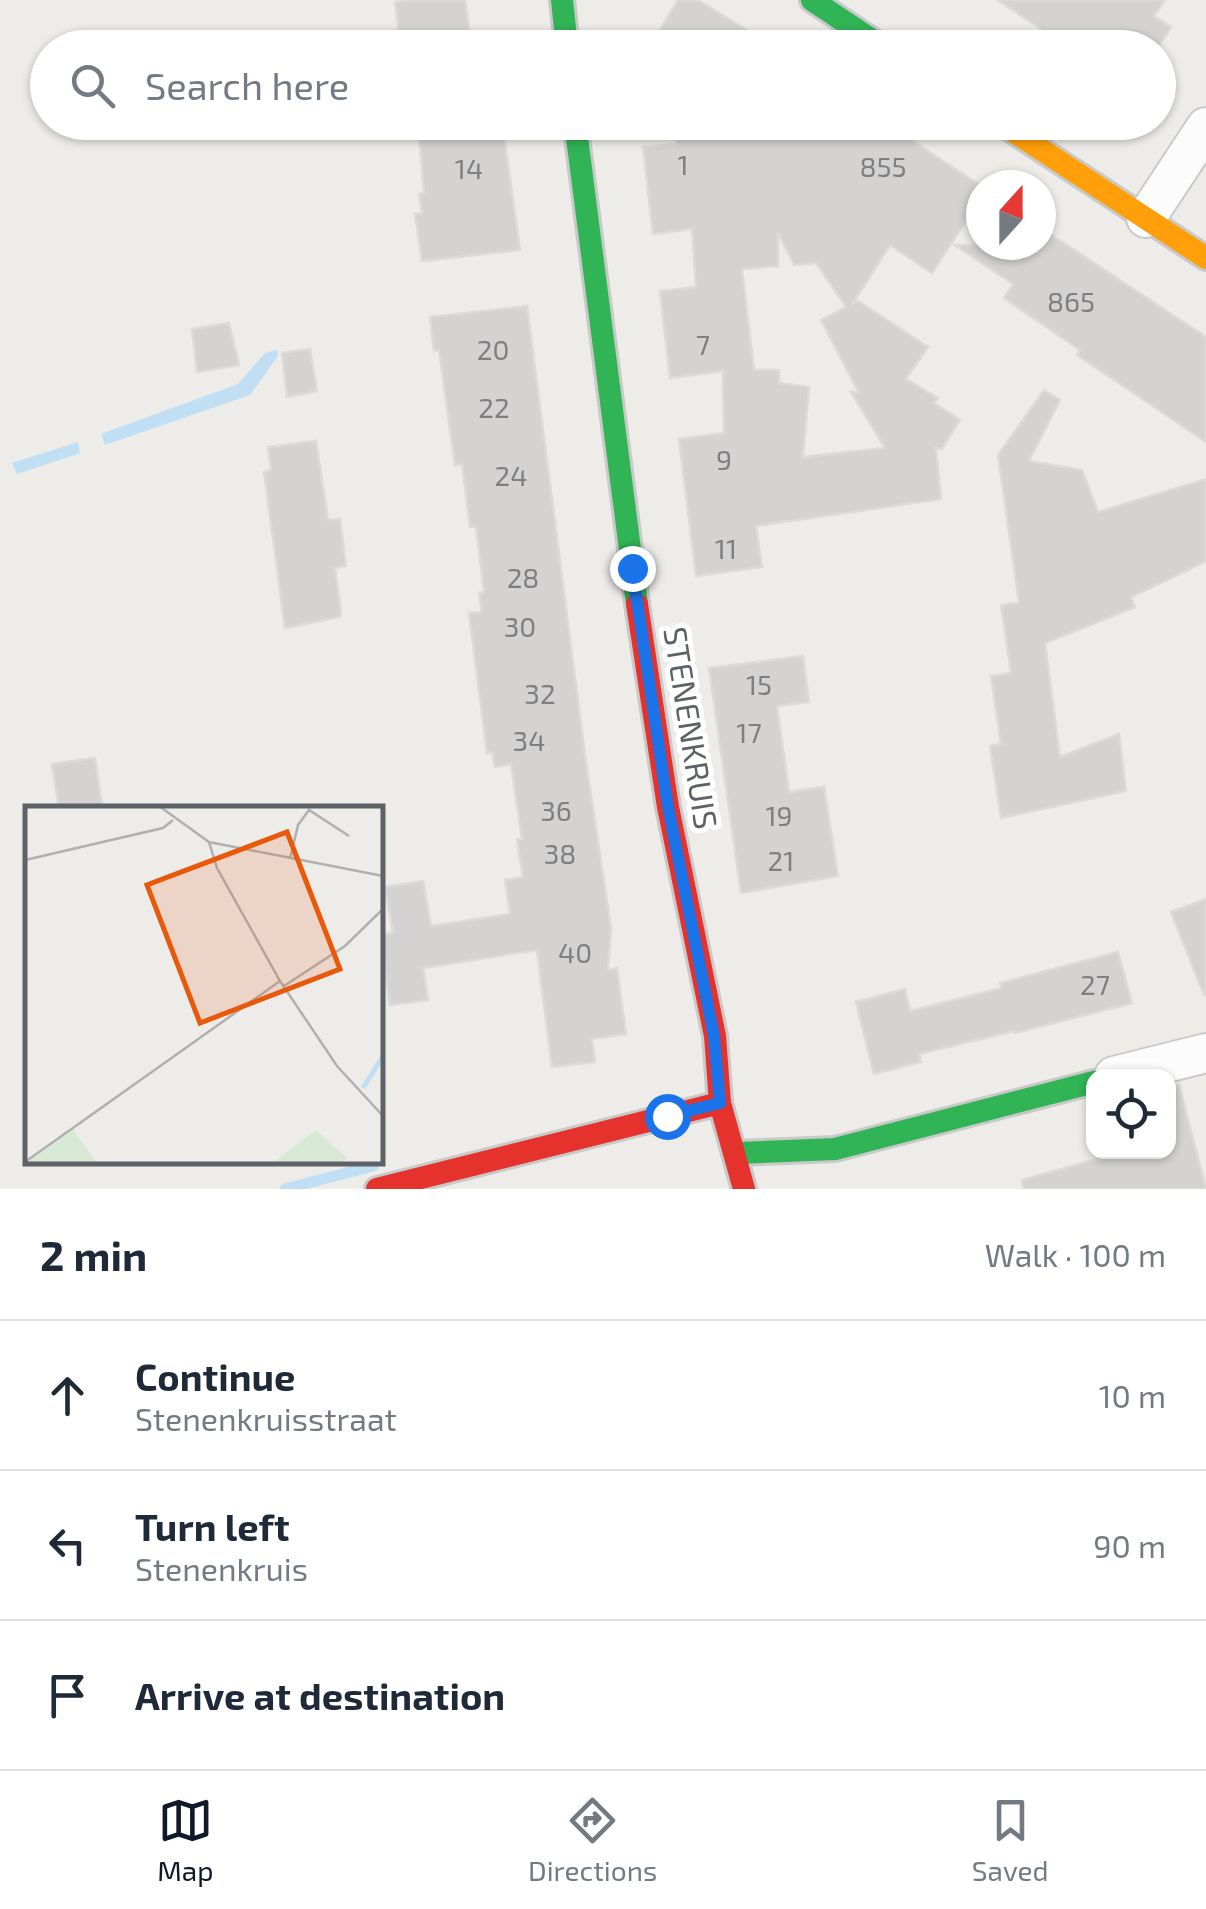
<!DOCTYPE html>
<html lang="en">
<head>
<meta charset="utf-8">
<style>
  :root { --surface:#fff; --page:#f2f2f3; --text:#1f2937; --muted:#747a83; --line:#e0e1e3; --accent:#111827 }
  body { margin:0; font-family:"Exo 2",sans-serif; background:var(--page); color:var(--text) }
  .controls { position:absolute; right:30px; bottom:30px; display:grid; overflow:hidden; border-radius:20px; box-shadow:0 2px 8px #0004 }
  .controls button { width:90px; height:90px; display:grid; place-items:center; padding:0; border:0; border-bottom:2px solid var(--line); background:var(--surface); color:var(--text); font:50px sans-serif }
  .compass { position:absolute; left:966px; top:170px; width:90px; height:90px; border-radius:50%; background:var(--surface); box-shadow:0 2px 8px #0004; rotate:21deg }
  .stop { position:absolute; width:30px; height:30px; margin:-22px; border:8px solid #1a73e8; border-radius:50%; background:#fff }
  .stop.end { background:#1a73e8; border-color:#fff; box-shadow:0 2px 10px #0008 }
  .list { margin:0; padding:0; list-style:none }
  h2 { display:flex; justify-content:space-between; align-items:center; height:130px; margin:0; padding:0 40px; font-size:42px }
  h2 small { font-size:32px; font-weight:400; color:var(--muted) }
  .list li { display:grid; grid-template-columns:65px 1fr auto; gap:30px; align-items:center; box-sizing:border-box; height:150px; padding:0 40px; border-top:2px solid var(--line) }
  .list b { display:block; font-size:38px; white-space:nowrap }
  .list p { margin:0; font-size:32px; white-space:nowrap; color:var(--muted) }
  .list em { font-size:32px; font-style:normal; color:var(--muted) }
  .icon { flex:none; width:55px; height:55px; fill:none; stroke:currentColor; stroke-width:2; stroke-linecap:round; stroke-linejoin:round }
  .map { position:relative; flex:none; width:1206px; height:1189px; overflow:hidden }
  .search { position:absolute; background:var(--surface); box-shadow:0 2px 8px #0004; left:30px; right:30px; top:30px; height:110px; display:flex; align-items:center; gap:25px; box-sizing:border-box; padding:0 35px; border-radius:55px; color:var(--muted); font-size:38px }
  .sheet { height:580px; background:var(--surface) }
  nav { display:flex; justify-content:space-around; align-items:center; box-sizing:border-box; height:140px; border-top:2px solid var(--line); background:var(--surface); font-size:28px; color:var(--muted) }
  nav a { display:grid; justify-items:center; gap:5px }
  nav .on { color:var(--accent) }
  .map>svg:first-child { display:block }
</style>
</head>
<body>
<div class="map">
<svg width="1206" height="1189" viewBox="0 0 1206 1189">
  <rect width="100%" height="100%" fill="#edece8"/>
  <g fill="#c0dff5">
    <polygon points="277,350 278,356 250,395 105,445 101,434 238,384 265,353"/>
    <polygon points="78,442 80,453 17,474 12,463"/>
  </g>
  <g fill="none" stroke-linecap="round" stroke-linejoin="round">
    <polyline stroke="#c0dff5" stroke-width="11" points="285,1189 373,1166"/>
  </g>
  <g fill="#d4d3d1" stroke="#dcdbd8" stroke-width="2.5" fill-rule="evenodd">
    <polygon points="411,0 465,0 472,48 401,48 395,2"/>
    <polygon points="678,0 698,0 776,48 649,48"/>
    <polygon points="998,0 1165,0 1154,16 1171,27 1158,48 1069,48"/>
    <polygon points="418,122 502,122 520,250 422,261 415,214 422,213 419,194 424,193"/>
    <path d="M807,122H884L981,186V198L932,273L890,245L853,303L858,301L928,347L906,379L938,398L934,403L960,420L942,449L936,448L941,499L756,526L762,567L696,576L679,439L724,433L723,371L670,378L660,291L696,287L692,229L653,234L643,147L676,144V138ZM778,233L794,265L816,263L846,307L821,320L859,393L851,392L885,448L803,457L809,387L779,383V370H754L742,269L778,266Z"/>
    <polygon points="1041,228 1206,337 1206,442 1077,355 1080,350 1004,298 1013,284 955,245 1041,245"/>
    <polygon points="527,306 585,755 611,928 608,970 617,968 626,1034 592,1039 595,1062 552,1067 537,950 423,968 428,1000 390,1005 380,935 393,933 385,887 423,881 431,926 510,914 505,880 523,877 517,840 522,839 511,764 495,767 492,752 487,753 469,613 482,612 479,593 484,592 476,526 470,527 462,464 455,465 439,350 434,351 430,317"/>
    <polygon points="229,323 239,365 197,372 192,329"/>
    <polygon points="310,349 317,391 287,397 282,353"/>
    <polygon points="1044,390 1060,400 1029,461 1082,470 1098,512 1206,479 1206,561 1131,597 1135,607 1045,643 1060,757 1119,734 1126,791 1001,818 990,746 1001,744 991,676 1011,673 1001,605 1019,603 998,455"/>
    <polygon points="316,441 328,520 340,519 346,566 335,568 341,613 340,617 285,628 264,472 271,470 268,447"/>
    <polygon points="803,656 809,702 777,706 789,792 824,787 838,876 741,893 709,668"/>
    <polygon points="95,758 102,806 59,809 52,764"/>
    <polygon points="1206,899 1206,995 1204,995 1171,912"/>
    <polygon points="1118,952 1132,1003 1015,1033 1014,1031 919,1054 921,1062 874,1074 856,1002 905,989 910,1011 1002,988 1000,983"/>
    <polygon points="1179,1085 1206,1189 1023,1189 1022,1180 1122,1152 1168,1152 1168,1086"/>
  </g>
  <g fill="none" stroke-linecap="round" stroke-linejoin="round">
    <g stroke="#cacaca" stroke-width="42">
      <g id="street">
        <polyline points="1146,218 1206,127"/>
        <polyline points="1114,1076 1206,1053"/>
      </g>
    </g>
    <g stroke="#c9c9c9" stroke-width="28">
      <g id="fast">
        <polyline points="562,0 567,48"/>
        <polyline points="812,0 884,48"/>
        <polyline points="575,122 637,604"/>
        <polyline points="737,1153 835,1149 1094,1082"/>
      </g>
    </g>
    <g stroke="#c9c9c9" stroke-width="28">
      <polyline id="slow" points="999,122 1206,258"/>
    </g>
    <g stroke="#c9c9c9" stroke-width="28">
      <g id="jam">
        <polyline points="637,604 668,807 715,1036 720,1103 744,1189"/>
        <polyline points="377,1189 720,1103"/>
      </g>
    </g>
    <use href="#street" stroke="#fcfcfc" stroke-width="38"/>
    <use href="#fast" stroke="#30b455" stroke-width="22"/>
    <use href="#slow" stroke="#ff9f0a" stroke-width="22"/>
    <use href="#jam" stroke="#e5322d" stroke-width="22"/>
  </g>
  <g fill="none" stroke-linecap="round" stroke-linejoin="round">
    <polyline stroke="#1a73e8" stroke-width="12" points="632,568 668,807 714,1036 720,1103 667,1116"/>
  </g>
  <g text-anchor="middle" stroke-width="10" stroke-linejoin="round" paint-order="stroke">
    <g font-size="28" fill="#7d7f82">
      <text x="683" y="175">1</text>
      <text x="883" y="177">855</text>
      <text x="469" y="179">14</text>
      <text x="1071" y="312">865</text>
      <text x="703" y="355">7</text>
      <text x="493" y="360">20</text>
      <text x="494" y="418">22</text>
      <text x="724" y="470">9</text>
      <text x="511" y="486">24</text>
      <text x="726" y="559">11</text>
      <text x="523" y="588">28</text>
      <text x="520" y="637">30</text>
      <text x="759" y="695">15</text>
      <text x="540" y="704">32</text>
      <text x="749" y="743">17</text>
      <text x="529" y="751">34</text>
      <text x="556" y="821">36</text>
      <text x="779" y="826">19</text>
      <text x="560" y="864">38</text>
      <text x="781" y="871">21</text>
      <text x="575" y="963">40</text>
      <text x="1095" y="995">27</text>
    </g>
    <g font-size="32" fill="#5e6166" stroke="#fff">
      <text transform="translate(690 728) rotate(81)" y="11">STENENKRUIS</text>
    </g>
  </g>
  <g transform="translate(25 806)">
    <rect width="358" height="358" fill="#edece8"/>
    <path d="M48,324L72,357H2ZM291,324L322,352L316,357H248Z" fill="#d7e8d5"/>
    <path fill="none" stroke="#c0dff5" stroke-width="5" d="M338,282L358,250"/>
    <path fill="none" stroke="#b0b0b0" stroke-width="2.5" d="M134,0L184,36L358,70M184,36L192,62L255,175L312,260L358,310M265,53L273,19L284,4L324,30M0,54L138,22L148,14M259,180L320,140L358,103M0,356L255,175"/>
    <path fill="#e8590c" fill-opacity="0.15" stroke="#e8590c" stroke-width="5" d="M262,26L315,163L175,217L122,79Z"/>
    <rect width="358" height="358" fill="none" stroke="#5e6166" stroke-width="5"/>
  </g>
</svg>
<div class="controls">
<button><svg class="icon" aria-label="locate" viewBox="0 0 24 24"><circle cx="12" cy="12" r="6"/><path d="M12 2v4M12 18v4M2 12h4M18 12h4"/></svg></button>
</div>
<svg class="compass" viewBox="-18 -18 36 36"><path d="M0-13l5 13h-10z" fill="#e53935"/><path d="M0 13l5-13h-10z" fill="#747a83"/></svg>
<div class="stop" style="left:667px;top:1116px"></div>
<div class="stop end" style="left:632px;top:568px"></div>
<div class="search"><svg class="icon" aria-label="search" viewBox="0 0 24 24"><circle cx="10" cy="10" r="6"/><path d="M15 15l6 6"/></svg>Search here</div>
</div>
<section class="sheet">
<h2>2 min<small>Walk · 100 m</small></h2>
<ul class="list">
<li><svg class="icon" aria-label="ahead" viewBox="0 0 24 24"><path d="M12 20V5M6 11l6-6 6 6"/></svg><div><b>Continue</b><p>Stenenkruisstraat</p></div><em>10 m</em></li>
<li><svg class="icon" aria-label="left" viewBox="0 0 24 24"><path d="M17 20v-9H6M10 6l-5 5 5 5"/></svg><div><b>Turn left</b><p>Stenenkruis</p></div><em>90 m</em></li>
<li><svg class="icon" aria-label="arrive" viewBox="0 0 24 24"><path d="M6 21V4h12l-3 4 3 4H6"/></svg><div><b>Arrive at destination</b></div></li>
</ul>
</section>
<nav>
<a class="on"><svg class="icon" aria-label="map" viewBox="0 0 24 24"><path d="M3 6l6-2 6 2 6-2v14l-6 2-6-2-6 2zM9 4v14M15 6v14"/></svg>Map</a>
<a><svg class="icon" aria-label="directions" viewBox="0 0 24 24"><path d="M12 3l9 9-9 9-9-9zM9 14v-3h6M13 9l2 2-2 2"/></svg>Directions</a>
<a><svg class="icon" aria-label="saved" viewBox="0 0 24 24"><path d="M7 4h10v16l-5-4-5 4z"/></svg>Saved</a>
</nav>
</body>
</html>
